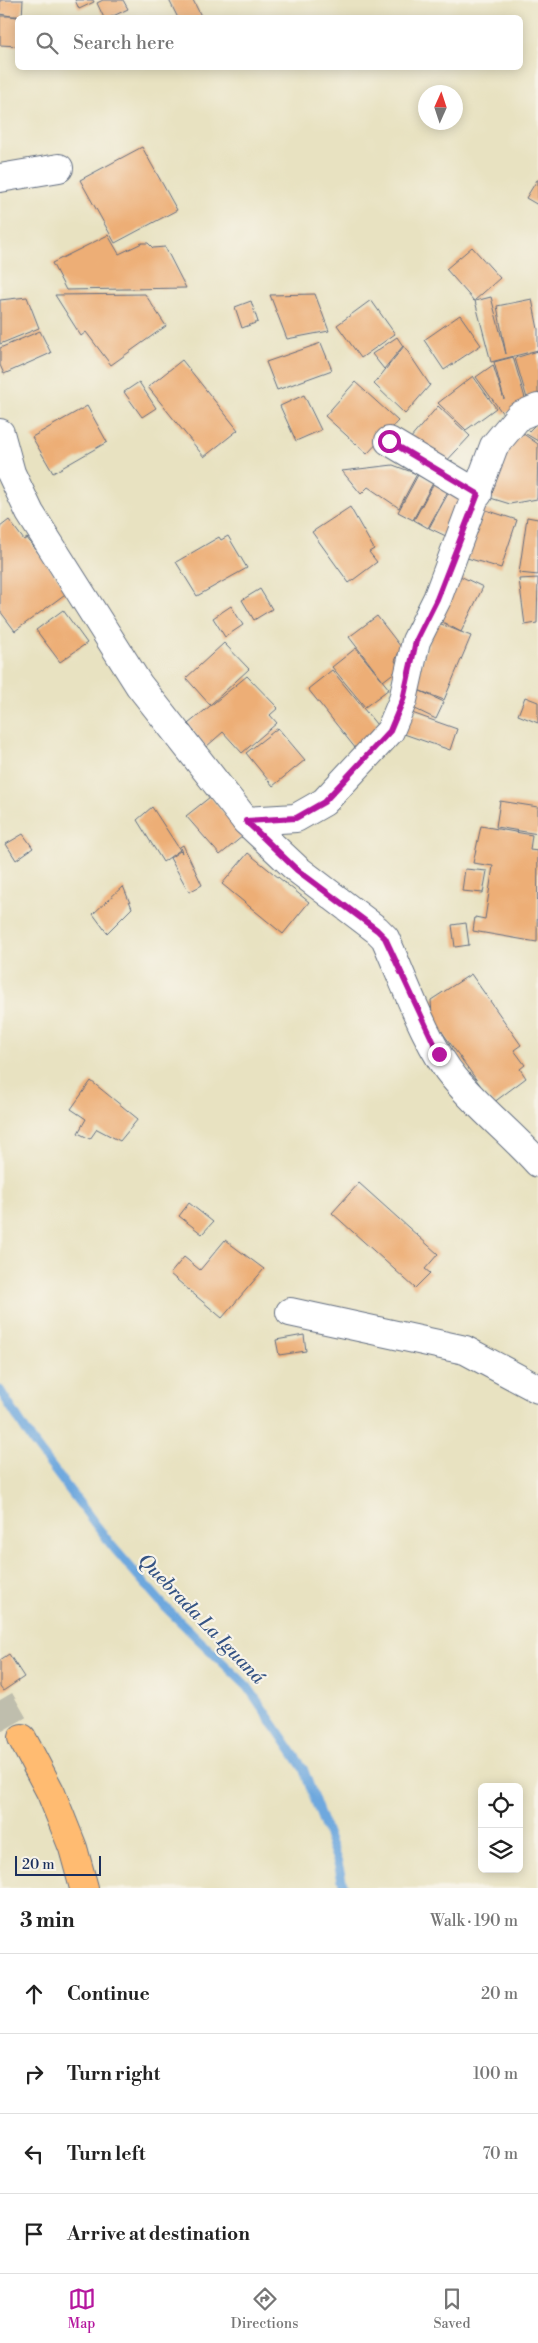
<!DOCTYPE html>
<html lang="en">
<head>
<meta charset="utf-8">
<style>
  :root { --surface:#fff; --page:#f2f2f2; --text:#222; --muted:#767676; --line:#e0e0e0; --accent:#b5179e }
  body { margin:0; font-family:"Libre Bodoni",serif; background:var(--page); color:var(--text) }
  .controls { position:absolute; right:15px; bottom:15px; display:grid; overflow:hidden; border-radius:8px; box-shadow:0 2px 12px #0003 }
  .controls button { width:45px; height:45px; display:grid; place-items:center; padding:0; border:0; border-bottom:1px solid var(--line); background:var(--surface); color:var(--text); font:25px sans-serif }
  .compass { position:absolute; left:418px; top:85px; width:45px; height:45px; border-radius:50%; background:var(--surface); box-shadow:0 2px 12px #0003; rotate:3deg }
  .scale { position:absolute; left:15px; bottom:12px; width:86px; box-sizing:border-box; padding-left:5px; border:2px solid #1b2f5e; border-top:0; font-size:14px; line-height:18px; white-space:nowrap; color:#1b2f5e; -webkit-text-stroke:4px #f7f3e8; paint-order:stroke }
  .stop { position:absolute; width:15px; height:15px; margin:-11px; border:4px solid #b5179e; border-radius:50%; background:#fff }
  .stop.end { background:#b5179e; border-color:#fff; box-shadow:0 1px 5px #0008 }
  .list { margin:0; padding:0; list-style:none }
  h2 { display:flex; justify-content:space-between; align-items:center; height:65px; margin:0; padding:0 20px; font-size:21px }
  h2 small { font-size:16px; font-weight:400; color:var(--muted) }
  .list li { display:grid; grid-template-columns:32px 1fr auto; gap:15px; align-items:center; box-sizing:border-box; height:80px; padding:0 20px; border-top:1px solid var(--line) }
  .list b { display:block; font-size:19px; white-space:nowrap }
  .list em { font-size:16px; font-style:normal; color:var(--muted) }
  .icon { flex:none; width:28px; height:28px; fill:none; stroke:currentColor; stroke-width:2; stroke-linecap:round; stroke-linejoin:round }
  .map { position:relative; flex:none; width:538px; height:1888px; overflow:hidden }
  .search { position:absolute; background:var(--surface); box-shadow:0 2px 12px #0003; left:15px; right:15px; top:15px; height:55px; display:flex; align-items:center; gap:12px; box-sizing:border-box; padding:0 18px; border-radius:8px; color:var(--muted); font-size:19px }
  .sheet { height:385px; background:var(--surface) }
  nav { display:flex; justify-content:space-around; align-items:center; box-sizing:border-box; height:70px; border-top:1px solid var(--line); background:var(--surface); font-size:14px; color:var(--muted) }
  nav a { display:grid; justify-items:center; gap:2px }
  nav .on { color:var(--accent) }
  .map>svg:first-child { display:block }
</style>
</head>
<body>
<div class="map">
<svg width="538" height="1888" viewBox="0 0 538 1888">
  <rect width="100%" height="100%" fill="#f7f3e8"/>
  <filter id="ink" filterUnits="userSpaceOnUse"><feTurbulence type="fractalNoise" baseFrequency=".02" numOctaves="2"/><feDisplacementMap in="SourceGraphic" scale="10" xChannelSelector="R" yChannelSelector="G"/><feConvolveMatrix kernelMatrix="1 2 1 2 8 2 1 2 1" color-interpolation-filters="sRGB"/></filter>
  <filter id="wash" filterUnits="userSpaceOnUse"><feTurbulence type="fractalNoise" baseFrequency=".0096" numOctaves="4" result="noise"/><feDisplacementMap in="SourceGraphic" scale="20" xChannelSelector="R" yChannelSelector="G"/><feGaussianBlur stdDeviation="1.12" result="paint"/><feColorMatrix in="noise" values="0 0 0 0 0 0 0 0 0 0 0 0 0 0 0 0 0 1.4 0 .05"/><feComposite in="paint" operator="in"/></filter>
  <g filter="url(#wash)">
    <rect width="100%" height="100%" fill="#e8e2c1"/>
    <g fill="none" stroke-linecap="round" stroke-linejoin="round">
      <polyline stroke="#6ea8de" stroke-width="9" points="0,1390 33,1442 112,1546 165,1607 248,1687 303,1768 338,1863 344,1888"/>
    </g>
    <g id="blocks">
      <g fill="#edae76">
        <polygon points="0,0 23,0 22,18 0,14"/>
        <polygon points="75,0 93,0 94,2 79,9"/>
        <polygon points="103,0 123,0 128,9 109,18 104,18 97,3"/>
        <polygon points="169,0 193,0 202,18 178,18"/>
        <polygon points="0,16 18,16 18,46 0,45"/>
        <polygon points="142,147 177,210 115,243 80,180"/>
        <polygon points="537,180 538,180 538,205 526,198"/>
        <polygon points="108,235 119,254 142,243 148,243 153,248 165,247 186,288 66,290 52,263"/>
        <polygon points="472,247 500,278 474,301 446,269"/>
        <polygon points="145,294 166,326 111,365 86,332 81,336 55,295"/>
        <polygon points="315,294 329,331 287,339 270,295"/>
        <polygon points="27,297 39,328 0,344 0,300"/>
        <polygon points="491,297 506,354 497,306 532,299 538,329 538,350 491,362 475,301"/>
        <polygon points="371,300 395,334 361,358 337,325"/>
        <polygon points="251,301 258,322 242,328 235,307"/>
        <polygon points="460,315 481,345 444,370 424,340"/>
        <polygon points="40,331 51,353 4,374 0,365 0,348"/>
        <polygon points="397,337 403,346 384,369 372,354"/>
        <polygon points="321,343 332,370 277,390 266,362"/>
        <polygon points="404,346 430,385 405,414 374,384"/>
        <polygon points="538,351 538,402 529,405 515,358"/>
        <polygon points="513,357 527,405 503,414 476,377 493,365 504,399 494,362"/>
        <polygon points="182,360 238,430 204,457 148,387"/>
        <polygon points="473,376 496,408 466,430 438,403"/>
        <polygon points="139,382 156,408 142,417 124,392"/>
        <polygon points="355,382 398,421 367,454 325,416"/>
        <polygon points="304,395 321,430 296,441 280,406"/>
        <polygon points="87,406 107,442 53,473 32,437"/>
        <polygon points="438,406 470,436 442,466 404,446"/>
        <polygon points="538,422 538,441 526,434"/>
        <polygon points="522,433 538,444 537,499 510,504 484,496 499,462"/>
        <polygon points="393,465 417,474 399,508 368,487 361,494 342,471"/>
        <polygon points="418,475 433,483 413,520 398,512"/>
        <polygon points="434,483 448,491 428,528 414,520"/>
        <polygon points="449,492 466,501 448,537 429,528"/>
        <polygon points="350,507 374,549 369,552 377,562 349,583 312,532"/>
        <polygon points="483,509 517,520 501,568 467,558"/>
        <polygon points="527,517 538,519 538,575 519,573"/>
        <polygon points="9,520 24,540 27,538 68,592 15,631 0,611 0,527"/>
        <polygon points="228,536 247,568 197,596 176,562 219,537 221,540"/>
        <polygon points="458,575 483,587 461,632 437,619"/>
        <polygon points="538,578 537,623 525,625 519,579"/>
        <polygon points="260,589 272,609 254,620 242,600"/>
        <polygon points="231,606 243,625 225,637 213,618"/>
        <polygon points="63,610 87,643 60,662 36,630"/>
        <polygon points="377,616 401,647 395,661 400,668 383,681 349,637"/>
        <polygon points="436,622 471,636 444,700 418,690 444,702 436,719 407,705"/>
        <polygon points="224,643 249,669 210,705 186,678"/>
        <polygon points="356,648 389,689 365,707 332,667"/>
        <polygon points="332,670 381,730 356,749 308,689"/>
        <polygon points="247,676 278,708 270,715 277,723 242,753 223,732 206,747 188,724"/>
        <polygon points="525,697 538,702 538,723 518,715"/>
        <polygon points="412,713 457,729 450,750 404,734"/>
        <polygon points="278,728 305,760 273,786 246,753"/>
        <polygon points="210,797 243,836 220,855 186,816"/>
        <polygon points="500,801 538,807 538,834 496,827"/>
        <polygon points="152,807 180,850 163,862 137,820"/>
        <polygon points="481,826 532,835 530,850 538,851 537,942 473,931 475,917 485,919 493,866 473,863"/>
        <polygon points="23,834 33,848 16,860 6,844"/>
        <polygon points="183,845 202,885 189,892 170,858 180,851 182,853 180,847"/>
        <polygon points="248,853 309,902 283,934 222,884"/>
        <polygon points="465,869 487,871 483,893 462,891"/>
        <polygon points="123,886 132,908 107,933 93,914"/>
        <polygon points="466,923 469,945 455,947 452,925"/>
        <polygon points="471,974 521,1045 514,1050 525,1065 520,1069 526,1078 493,1103 432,1018 431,1000"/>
        <polygon points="91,1081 138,1119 120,1141 97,1129 90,1139 78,1133 86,1119 71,1109"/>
        <polygon points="359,1183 438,1254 425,1269 430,1273 415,1288 332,1213"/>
        <polygon points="189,1203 213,1222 202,1234 179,1216"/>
        <polygon points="225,1240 264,1269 222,1318 170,1274 184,1257 200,1270"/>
        <polygon points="304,1335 306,1351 279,1355 276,1340"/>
        <polygon points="9,1654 24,1677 3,1691 0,1687 0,1660"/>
      </g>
    </g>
  </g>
  <g filter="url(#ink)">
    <use href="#blocks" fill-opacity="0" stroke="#636e81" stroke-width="1"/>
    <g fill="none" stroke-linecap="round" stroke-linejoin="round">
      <polyline stroke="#bfbead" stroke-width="28" stroke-dasharray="28 14" stroke-linecap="butt" points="0,1700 22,1738"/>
      <g stroke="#636e81" stroke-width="30">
        <g id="minor">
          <polyline points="0,178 59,168"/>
          <path d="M0,433L11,473L30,513L139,685L246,821L297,869L377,930L385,938C404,980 426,1045 455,1079C480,1109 512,1134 538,1163"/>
          <polyline points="389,441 478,494"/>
          <polyline points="246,821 296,818 324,802 390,731 403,700 416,641 437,599 494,446 519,416 538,408"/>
          <polyline points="290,1312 465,1350 538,1389"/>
        </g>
      </g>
      <g stroke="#636e81" stroke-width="30">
        <polyline id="highway" points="22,1738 51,1793 73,1848 84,1888"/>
      </g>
      <use href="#minor" stroke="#fff" stroke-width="28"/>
      <use href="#highway" stroke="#ffbb71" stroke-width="28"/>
    </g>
  </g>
  <g fill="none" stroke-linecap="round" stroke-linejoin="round" filter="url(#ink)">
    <polyline stroke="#b5179e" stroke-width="6" points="389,441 478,494 437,599 416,641 403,700 390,731 324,802 296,818 246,821 297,870 377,930 385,938 439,1054"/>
  </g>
  <g text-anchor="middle" stroke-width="4.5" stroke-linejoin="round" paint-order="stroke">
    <g font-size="19" font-style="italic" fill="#345384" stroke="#f7f3e8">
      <text transform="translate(202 1618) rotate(46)" y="7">Quebrada La Iguaná</text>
    </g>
  </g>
</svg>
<div class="controls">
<button><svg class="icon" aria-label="locate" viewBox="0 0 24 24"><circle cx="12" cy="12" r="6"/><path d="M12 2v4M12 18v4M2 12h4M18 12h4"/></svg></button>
<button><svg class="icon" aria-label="layers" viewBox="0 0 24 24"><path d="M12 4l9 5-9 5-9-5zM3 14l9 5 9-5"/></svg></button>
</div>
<svg class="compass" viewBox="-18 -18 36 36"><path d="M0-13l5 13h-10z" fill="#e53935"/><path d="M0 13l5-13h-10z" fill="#767676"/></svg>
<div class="scale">20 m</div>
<div class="stop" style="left:389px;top:441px"></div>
<div class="stop end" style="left:439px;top:1054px"></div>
<div class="search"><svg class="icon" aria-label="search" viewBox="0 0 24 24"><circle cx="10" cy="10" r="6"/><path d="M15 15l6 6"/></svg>Search here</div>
</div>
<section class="sheet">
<h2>3 min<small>Walk · 190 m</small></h2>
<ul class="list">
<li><svg class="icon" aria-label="ahead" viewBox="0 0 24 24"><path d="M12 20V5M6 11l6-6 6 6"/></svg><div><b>Continue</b></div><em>20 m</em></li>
<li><svg class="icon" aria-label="right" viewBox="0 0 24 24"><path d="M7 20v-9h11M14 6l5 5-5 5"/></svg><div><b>Turn right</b></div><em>100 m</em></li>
<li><svg class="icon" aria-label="left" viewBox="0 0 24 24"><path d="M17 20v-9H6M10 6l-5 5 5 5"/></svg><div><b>Turn left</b></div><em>70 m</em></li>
<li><svg class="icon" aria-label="arrive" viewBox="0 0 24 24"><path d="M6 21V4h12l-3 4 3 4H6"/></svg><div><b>Arrive at destination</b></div></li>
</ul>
</section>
<nav>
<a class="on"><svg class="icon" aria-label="map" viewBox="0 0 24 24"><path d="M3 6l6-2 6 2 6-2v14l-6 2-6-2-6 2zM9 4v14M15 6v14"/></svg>Map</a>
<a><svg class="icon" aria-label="directions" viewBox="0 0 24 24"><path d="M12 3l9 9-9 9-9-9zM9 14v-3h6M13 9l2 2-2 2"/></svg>Directions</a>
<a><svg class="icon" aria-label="saved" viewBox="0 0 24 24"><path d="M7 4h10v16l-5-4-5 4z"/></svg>Saved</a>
</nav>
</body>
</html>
